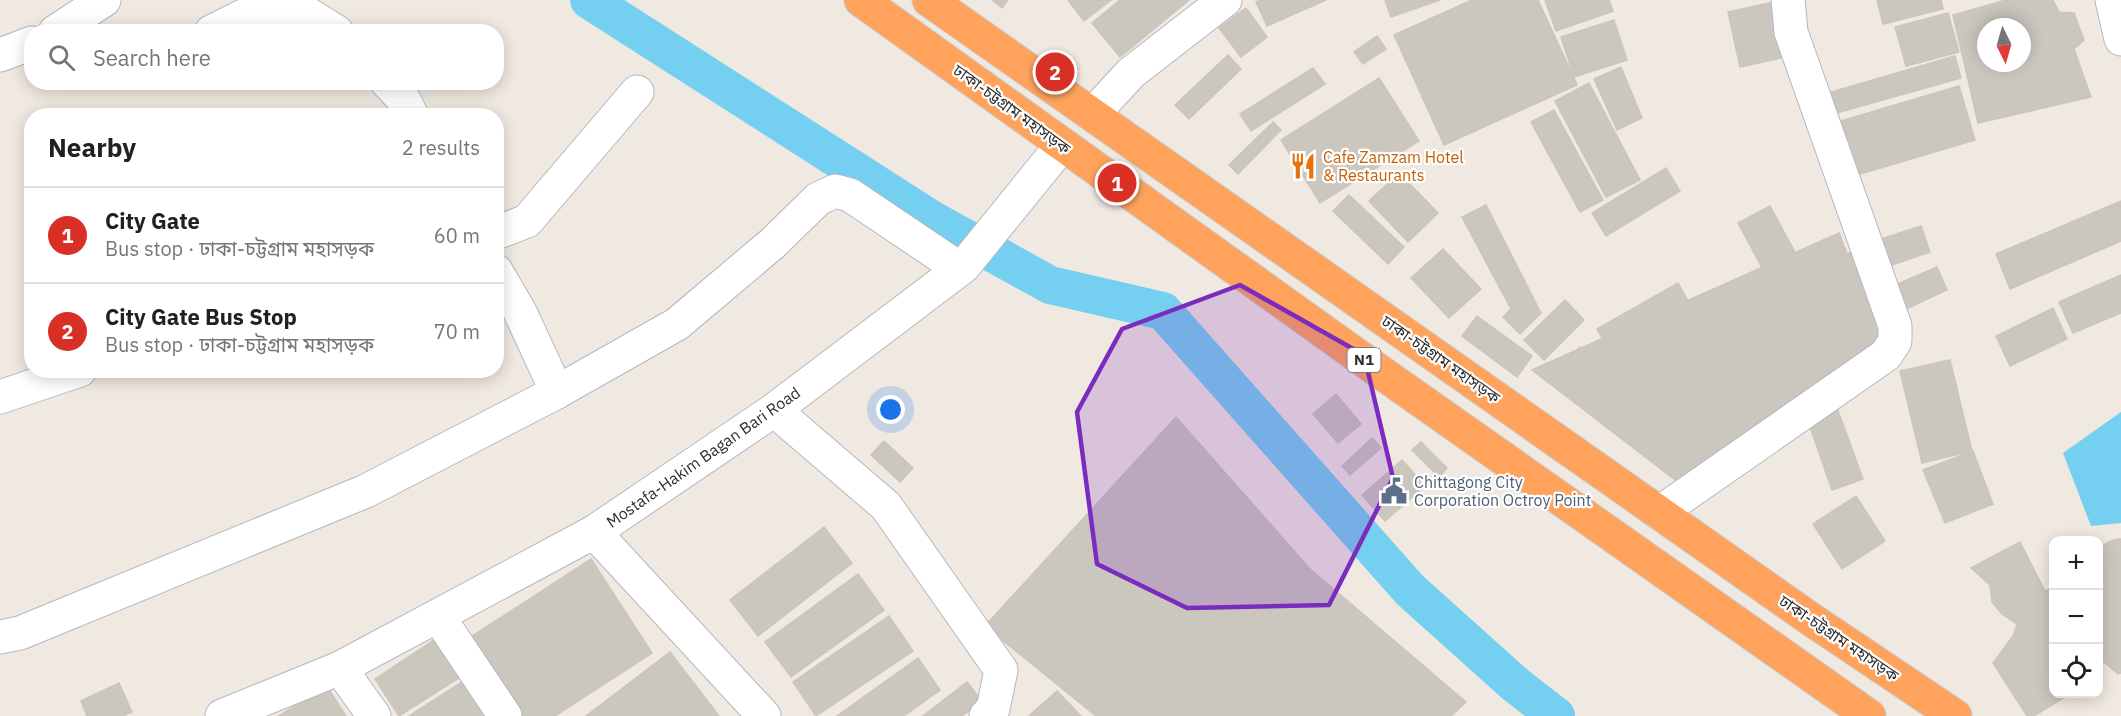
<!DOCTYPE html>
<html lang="en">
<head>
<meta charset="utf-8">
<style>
  :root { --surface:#fff; --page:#f2f2f2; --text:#202124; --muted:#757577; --line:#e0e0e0; --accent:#d93025 }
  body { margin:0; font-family:"IBM Plex Sans","Noto Sans Bengali",sans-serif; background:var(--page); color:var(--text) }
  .controls { position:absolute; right:18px; bottom:18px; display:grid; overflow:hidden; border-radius:12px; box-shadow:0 3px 15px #0003 }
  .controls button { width:54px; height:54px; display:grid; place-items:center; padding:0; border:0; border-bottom:2px solid var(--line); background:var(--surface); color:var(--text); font:30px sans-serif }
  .compass { position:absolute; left:1977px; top:18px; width:54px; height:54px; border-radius:50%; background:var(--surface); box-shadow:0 3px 15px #0003; rotate:175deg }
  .you { position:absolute; left:891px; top:410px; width:21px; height:21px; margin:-15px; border:4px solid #fff; border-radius:50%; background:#1a73e8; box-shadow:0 0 0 9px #1a73e833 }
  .badge { display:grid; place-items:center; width:39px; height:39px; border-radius:50%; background:var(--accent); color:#fff; font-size:20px; font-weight:700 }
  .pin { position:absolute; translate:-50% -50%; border:3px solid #fff; box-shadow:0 2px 6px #0006 }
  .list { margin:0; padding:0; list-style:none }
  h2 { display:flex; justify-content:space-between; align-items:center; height:78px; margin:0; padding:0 24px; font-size:26px }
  h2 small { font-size:20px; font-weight:400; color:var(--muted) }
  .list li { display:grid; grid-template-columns:39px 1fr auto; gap:18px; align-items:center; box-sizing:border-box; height:96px; padding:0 24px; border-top:2px solid var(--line) }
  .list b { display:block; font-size:22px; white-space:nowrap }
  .list p { margin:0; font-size:20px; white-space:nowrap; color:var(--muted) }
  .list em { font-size:20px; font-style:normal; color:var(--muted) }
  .icon { flex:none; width:33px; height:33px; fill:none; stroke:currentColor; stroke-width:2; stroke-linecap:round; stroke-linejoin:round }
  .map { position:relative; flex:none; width:2121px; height:716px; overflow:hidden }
  .search { position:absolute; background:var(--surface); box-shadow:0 3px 15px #0003; left:24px; top:24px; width:480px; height:66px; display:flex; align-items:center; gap:15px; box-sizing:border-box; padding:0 21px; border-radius:24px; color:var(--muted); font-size:22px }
  .panel { position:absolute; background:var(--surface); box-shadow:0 3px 15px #0003; left:24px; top:108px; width:480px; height:270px; border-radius:24px }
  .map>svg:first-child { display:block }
</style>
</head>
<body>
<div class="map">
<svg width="2121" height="716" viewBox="0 0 2121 716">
  <rect width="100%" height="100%" fill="#efe9e1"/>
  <polygon fill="#75cff0" points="2121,412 2121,523 2091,526 2063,453"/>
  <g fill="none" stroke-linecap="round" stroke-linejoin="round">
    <polyline stroke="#75cff0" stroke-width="38" points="589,0 931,219 1050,285 1163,311 1410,590 1516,685 1556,716"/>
  </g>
  <g fill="#cbc7bf" stroke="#cbc5ba" stroke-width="1.5" fill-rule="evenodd">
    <polygon points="992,0 1008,0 1002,8"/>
    <polygon points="1068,0 1111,0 1084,21"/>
    <polygon points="1120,0 1189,0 1120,57 1092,23"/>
    <polygon points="1261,0 1326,0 1267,26 1256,2"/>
    <polygon points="1385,0 1440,0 1391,17"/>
    <polygon points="1472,0 1538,0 1577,85 1444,145 1394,35"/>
    <polygon points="1545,0 1609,0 1613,11 1556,31"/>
    <polygon points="1877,0 1941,0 1943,9 1883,24"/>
    <path d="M2006,0H2053L2059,12L2074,13L2084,40L2074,49L2091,97L1978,123L1953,15ZM1986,27H2022V63H1986Z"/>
    <polygon points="1774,2 1786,57 1740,67 1728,12"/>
    <polygon points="1246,8 1267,37 1241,57 1219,28"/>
    <polygon points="1948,13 1959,52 1906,66 1895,27"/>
    <polygon points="1614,20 1627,60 1574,77 1561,37"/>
    <polygon points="1377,36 1386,49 1363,64 1354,52"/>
    <polygon points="1228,55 1241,69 1189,119 1175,105"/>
    <polygon points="1955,56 1961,78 1833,114 1828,93"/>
    <polygon points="1621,67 1642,118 1617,130 1594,79"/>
    <polygon points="1313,68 1325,84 1251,131 1240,114"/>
    <polygon points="1379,78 1419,141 1320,203 1281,140"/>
    <polygon points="1589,83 1640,180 1606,197 1555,101"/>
    <polygon points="1959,86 1975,140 1850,177 1834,123"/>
    <polygon points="1554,110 1603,200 1580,212 1531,122"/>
    <polygon points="1273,122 1281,130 1238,174 1229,165"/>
    <polygon points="1666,168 1680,191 1606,236 1592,213"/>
    <polygon points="1399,173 1438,213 1408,242 1369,201"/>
    <polygon points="1349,195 1404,247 1388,264 1333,211"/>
    <polygon points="2121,201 2121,241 2010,289 1996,254"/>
    <polygon points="1486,205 1541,313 1520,334 1503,317 1511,309 1462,217"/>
    <polygon points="1770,206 1797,256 1765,273 1738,223"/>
    <polygon points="1921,226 1930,252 1889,266 1881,239"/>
    <polygon points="1839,233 1881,340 1678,482 1532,370"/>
    <polygon points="1443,249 1481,289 1449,318 1411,278"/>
    <polygon points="1854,251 1883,320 1852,333 1823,264"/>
    <polygon points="1937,267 1947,290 1904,310 1893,286"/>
    <polygon points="2121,275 2121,313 2073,333 2059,302"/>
    <polygon points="1678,283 1689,303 1607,347 1597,329"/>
    <polygon points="1565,300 1584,320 1544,360 1524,340"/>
    <polygon points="2053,308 2067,339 2010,366 1996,336"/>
    <polygon points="1477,316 1532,356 1517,377 1462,336"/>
    <polygon points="1580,347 1595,360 1577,380 1562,367"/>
    <polygon points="1950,360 1972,451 1922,463 1900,371"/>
    <polygon points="1336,394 1361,424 1338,443 1313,414"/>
    <polygon points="1647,398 1667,416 1646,439 1625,421"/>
    <polygon points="1836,405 1863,479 1832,490 1806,415"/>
    <polygon points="1176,417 1309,568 1466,702 1451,716 1096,716 985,626"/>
    <polygon points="1372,438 1381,448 1350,475 1342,466"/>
    <polygon points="884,441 913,468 900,482 871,455"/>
    <polygon points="1421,442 1447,468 1439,477 1412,450"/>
    <polygon points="1973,451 1993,504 1945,523 1923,470"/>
    <polygon points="1402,460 1425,486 1385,521 1362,495"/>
    <polygon points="1856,496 1885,541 1842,569 1813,524"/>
    <polygon points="824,527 852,563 758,636 730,600"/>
    <polygon points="2121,539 2121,673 2118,674 2104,662 2098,664 2098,548 2113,540"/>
    <polygon points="2020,542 2045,591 2054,587 2054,694 2070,694 2034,716 2027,716 1993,663 2013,636 2017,624 2002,614 1992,602 1990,585 1971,568"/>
    <polygon points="591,559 652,653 555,716 512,716 463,642"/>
    <polygon points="858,574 884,610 791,677 765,642"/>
    <polygon points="889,616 913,651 816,716 793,682"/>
    <polygon points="437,638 462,676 399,716 375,679"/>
    <polygon points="670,652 719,716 586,716"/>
    <polygon points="918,658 940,690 904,716 837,716"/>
    <polygon points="468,678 492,716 409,716"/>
    <polygon points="967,682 982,701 962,716 923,716"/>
    <polygon points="119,683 132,712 123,716 87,716 81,701"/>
    <polygon points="326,685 346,716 279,716"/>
    <polygon points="1057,691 1081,716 1030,715"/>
  </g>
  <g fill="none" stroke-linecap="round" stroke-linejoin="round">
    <g stroke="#b4b7c1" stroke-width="35">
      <g id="minor">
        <polyline points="2112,0 2121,39"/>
        <polyline points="55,32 104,0"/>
        <polyline points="211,32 247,14 297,7 337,32"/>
        <polyline points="0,55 32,43"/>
        <polyline points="387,82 404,100 412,116"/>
        <polyline points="1093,114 1131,73 1225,0"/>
        <polyline points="496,233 527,221 637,92"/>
        <polyline points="496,271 520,312 557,392"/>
        <polyline points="0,397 80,370"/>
        <polyline points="774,410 886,506 1001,670 993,709 986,716"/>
        <polyline points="1659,513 1886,355 1895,341 1895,326 1791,32 1788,0"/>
        <polyline points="594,532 764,716"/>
        <polyline points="438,616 505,716"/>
        <polyline points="0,637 20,633 366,491 557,392 677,324 773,243 818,199 835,191 850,195 960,269"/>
        <polyline points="340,668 374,716"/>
        <polyline points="222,716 340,668 594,532 774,410 964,266 1062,145"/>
      </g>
    </g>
    <g stroke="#c9c9c9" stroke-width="35">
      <g id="highway">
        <polyline points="861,0 1379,371 1869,716"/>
        <polyline points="929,0 1812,620 1955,716"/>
      </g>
    </g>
    <use href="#minor" stroke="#fff" stroke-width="33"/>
    <use href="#highway" stroke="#ffa35c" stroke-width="33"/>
  </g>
  <path fill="#7b2cbf" fill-opacity="0.2" stroke="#7b2cbf" stroke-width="4.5" stroke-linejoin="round" d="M1240,285L1364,355L1393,478L1329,605L1187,608L1097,564L1077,412L1122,329Z"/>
  <defs>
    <g id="restaurant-bare" transform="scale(2.07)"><path d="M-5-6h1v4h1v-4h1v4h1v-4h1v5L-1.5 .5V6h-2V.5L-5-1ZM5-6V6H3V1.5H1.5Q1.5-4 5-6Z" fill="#e8710a" stroke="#fff" stroke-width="2.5" paint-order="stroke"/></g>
    <g id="civic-bare" transform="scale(2.07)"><path d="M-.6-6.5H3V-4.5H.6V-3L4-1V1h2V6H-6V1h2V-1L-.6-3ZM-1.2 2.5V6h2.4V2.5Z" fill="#5c6f8a" stroke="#fff" stroke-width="2.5" paint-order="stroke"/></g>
  </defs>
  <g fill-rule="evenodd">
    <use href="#restaurant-bare" x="1303" y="166"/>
    <use href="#civic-bare" x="1394" y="491"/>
  </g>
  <g text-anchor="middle" stroke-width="4.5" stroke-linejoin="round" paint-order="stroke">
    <rect fill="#fff" stroke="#6d6d6d" stroke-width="1.5" x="1347.5" y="348" width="33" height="24" rx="4.5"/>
    <g font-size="15" font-weight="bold" fill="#2e2e2e">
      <text x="1364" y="365">N1</text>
    </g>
    <g font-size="16" fill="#2e2e2e" stroke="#fff">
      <text transform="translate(1012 109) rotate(36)" y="6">ঢাকা-চট্টগ্রাম মহাসড়ক</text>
      <text transform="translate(1441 359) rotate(35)" y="6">ঢাকা-চট্টগ্রাম মহাসড়ক</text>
      <text transform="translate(703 457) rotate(-35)" y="6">Mostafa-Hakim Bagan Bari Road</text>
      <text transform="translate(1839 638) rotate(34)" y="6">ঢাকা-চট্টগ্রাম মহাসড়ক</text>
    </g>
    <g font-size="16" fill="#c56008" stroke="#fff" text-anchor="start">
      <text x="1323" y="163">Cafe Zamzam Hotel<tspan x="1323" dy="18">&amp; Restaurants</tspan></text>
    </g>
    <g font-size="16" fill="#4e5e75" stroke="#fff" text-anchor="start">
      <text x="1414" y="488">Chittagong City<tspan x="1414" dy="18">Corporation Octroy Point</tspan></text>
    </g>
  </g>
</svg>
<div class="controls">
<button>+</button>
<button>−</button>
<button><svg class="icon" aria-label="locate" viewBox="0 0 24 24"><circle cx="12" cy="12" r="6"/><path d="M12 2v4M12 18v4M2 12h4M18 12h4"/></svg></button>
</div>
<svg class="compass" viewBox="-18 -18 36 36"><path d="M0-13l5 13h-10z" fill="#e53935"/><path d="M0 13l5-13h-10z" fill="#757577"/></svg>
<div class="you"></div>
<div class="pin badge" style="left:1117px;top:183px">1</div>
<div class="pin badge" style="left:1055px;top:72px">2</div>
<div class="search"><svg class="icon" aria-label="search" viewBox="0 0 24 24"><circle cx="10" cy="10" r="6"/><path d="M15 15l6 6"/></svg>Search here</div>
<section class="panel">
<h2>Nearby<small>2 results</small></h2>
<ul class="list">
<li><span class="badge">1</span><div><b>City Gate</b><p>Bus stop · ঢাকা-চট্টগ্রাম মহাসড়ক</p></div><em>60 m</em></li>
<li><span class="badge">2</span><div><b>City Gate Bus Stop</b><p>Bus stop · ঢাকা-চট্টগ্রাম মহাসড়ক</p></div><em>70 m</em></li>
</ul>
</section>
</div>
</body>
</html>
